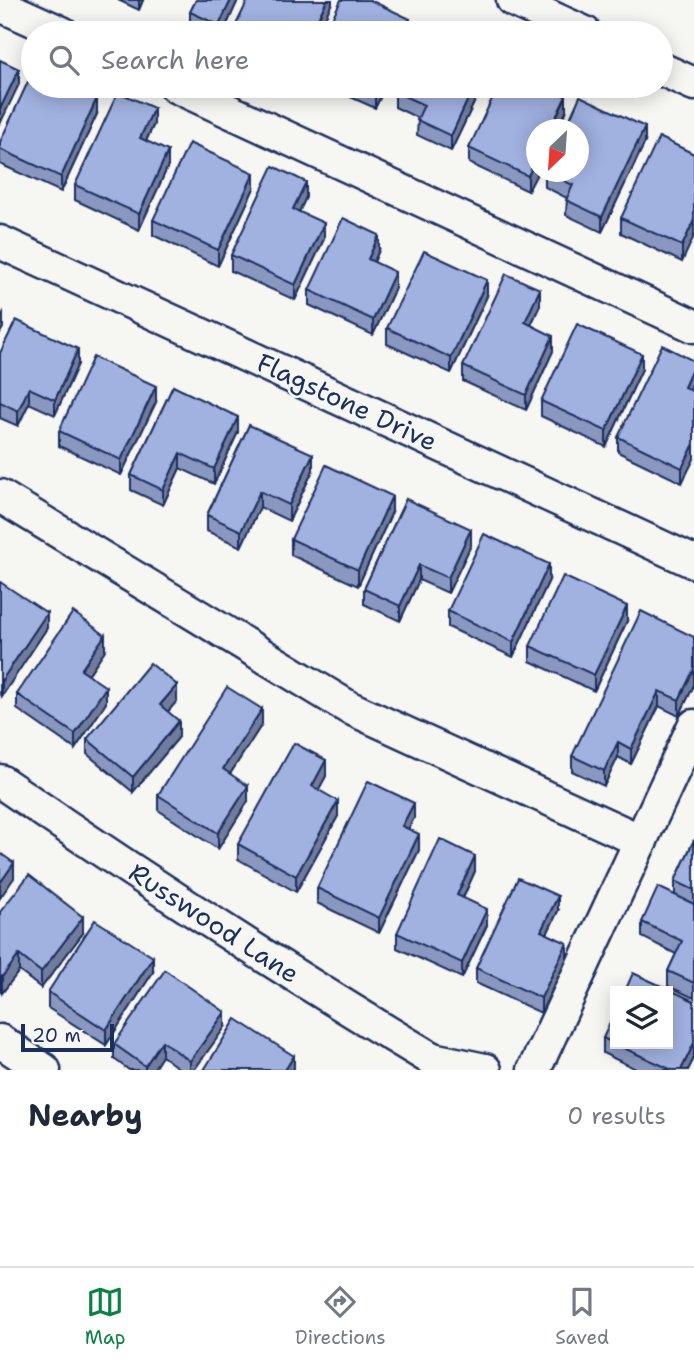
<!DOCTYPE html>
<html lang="en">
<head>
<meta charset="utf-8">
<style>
  :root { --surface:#fff; --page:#f6f6f7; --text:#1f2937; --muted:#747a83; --line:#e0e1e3; --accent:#0b8043 }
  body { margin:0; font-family:"Shantell Sans",sans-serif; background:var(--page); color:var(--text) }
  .controls { position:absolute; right:21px; bottom:21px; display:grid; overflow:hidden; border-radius:0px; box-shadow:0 4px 18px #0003 }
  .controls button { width:63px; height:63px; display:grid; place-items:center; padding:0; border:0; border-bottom:2px solid var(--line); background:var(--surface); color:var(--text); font:35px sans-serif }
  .compass { position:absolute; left:526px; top:119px; width:63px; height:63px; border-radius:50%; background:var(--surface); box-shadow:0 4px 18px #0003; rotate:205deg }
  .scale { position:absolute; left:21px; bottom:18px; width:93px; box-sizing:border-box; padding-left:7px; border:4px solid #1b2f5e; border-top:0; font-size:19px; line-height:24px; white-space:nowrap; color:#1b2f5e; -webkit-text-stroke:5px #f6f6f2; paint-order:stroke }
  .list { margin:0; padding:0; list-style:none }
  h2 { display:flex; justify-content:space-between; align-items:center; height:91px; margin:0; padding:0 28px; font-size:30px }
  h2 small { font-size:23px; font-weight:400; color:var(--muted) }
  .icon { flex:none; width:38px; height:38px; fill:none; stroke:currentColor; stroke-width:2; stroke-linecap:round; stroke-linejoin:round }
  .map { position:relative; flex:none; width:694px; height:1070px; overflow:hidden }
  .search { position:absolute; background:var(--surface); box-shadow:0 4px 18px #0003; left:21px; right:21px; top:21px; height:77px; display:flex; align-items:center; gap:18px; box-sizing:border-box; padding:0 24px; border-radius:38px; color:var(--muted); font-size:26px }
  .sheet { height:196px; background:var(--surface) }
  nav { display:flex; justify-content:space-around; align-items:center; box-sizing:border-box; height:98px; border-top:2px solid var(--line); background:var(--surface); font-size:19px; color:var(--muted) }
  nav a { display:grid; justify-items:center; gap:4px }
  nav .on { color:var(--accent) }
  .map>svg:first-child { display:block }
</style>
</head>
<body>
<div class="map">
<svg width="694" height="1070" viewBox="0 0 694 1070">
  <rect width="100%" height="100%" fill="#f6f6f2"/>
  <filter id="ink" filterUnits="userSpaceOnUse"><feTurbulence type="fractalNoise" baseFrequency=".0143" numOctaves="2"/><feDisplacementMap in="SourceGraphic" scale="14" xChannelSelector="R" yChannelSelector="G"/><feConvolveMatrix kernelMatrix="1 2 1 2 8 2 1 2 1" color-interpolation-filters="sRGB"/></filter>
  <g filter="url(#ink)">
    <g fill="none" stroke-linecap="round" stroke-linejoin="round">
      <g stroke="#1b2f5e" stroke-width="37">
        <g id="minor">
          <polyline points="513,0 585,33"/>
          <polyline points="0,5 62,33"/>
          <polyline points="661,69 694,84"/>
          <polyline points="175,86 694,326"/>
          <polyline points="0,242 694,562"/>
          <polyline points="0,496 348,707 641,841"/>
          <path d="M0,781C141,878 284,971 432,1059L445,1070"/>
          <polyline points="0,1041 44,1070"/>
          <polyline points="432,1059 485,1070"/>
          <polyline points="534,1070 694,726"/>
        </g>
      </g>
      <use href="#minor" stroke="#f6f6f2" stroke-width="32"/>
    </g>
    <g fill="#8a98c1" stroke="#1b2f5e" stroke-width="2">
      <polygon points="118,0 143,0 139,10"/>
      <polygon points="196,0 238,0 223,33 203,33 190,27 190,12"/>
      <polygon points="346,86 386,86 375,108 346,95"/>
      <polygon points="482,86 451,151 417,135 418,118 395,107 395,92"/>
      <polygon points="566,112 557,130 536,130 528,191 469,163 469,148"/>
      <polygon points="97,114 61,192 0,164 0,142"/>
      <polygon points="154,124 146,141 168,166 139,230 75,200 75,185"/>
      <polygon points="645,142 602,232 566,215 567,198 545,187 545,172"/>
      <polygon points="694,154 682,262 621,233 621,218"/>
      <polygon points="254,188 218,266 153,235 153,220"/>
      <polygon points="306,197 299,212 324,239 295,300 231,271 231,255"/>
      <polygon points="379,250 374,262 395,288 373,335 309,305 309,290"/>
      <polygon points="487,296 451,373 387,344 387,328"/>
      <polygon points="540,305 531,325 553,351 526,410 463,381 463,366"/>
      <polygon points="0,353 78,364 55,415 29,403 18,426 0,418"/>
      <polygon points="642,369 606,447 541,416 541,401"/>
      <polygon points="173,386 238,432 214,484 180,468 163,505 131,490 131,475"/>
      <polygon points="690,390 682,483 618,452 618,437"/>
      <polygon points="156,402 121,475 59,446 59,431"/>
      <polygon points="249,425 313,470 289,521 260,507 241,547 207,531 207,515"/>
      <polygon points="406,499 471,545 448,593 419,580 400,621 364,604 364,589"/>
      <polygon points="392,512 358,586 291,555 291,539"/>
      <polygon points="549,580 513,657 448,627 448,611"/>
      <polygon points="0,582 47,628 2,696 0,695"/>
      <polygon points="627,621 594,691 530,661 530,646"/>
      <polygon points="694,637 694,685 679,716 659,706 631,764 618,757 604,786 572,771 572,756"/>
      <polygon points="105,650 88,675 106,703 75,749 17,709 17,694"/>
      <polygon points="177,701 167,712 179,737 133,792 87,754 87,739"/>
      <polygon points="262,724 230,774 248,801 218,849 158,810 158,795"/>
      <polygon points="326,776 318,790 338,816 296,892 238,859 238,844"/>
      <polygon points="414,818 408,829 419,850 379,933 317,903 317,888"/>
      <polygon points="694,840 694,998 668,986 668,971 676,954 642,937 642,922 675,895 675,881"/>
      <polygon points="475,871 463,898 487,925 462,978 397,948 397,933"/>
      <polygon points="558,911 547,934 567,958 541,1013 476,983 476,968"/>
      <polygon points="0,912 83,933 41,988 19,971 2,993 0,992"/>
      <polygon points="153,972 106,1045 48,1008 48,992"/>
      <polygon points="694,1001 694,1058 688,1070 638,1070 603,1053 603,1038"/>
      <polygon points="225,1027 194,1070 181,1070 162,1056 153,1070 129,1070 114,1059 114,1044"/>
    </g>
    <g fill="#717c9d" stroke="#1b2f5e" stroke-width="2">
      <polygon points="139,0 143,0 139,10"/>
      <polygon points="231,0 238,0 223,33 219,33 219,25"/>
      <polygon points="327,0 332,0 332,3 318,33 311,33"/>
      <polygon points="410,19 410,33 403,33"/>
      <polygon points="19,69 19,84 0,124 0,109"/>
      <polygon points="379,86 386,86 375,108 375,93"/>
      <polygon points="474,86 482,86 451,151 451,136"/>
      <polygon points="566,96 566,112 557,130 550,130"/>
      <polygon points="97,98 97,114 61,192 61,177"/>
      <polygon points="154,108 154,124 140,153 140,138"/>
      <polygon points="645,127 645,142 602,232 602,217"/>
      <polygon points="168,151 168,166 139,230 139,214"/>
      <polygon points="536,158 536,172 538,172 528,191 528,176"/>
      <polygon points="254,173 254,188 218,266 218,250"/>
      <polygon points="306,182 306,197 293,225 293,209"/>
      <polygon points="694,220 694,236 682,262 682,246"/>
      <polygon points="324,223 324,239 295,300 295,285"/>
      <polygon points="379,235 379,250 368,275 368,259"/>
      <polygon points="395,272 395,288 373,335 373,320"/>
      <polygon points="487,280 487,296 451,373 451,358"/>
      <polygon points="540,289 540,305 525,338 525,322"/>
      <polygon points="3,313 3,328 0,333 0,318"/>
      <polygon points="553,336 553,351 526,410 526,395"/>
      <polygon points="78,349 78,364 55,415 55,400"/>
      <polygon points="642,354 642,369 606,447 606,431"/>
      <polygon points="694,365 694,381 684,402 684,387"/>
      <polygon points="156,386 156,402 121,475 121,460"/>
      <polygon points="29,388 29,403 18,426 18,411"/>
      <polygon points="238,417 238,432 214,484 214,469"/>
      <polygon points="694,444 694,459 682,483 682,468"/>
      <polygon points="180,453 180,468 163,505 163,490"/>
      <polygon points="313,454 313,470 289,521 289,505"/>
      <polygon points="260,491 260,507 241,547 241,531"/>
      <polygon points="392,496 392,512 358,586 358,570"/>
      <polygon points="471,529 471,545 448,593 448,578"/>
      <polygon points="549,564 549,580 513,657 513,642"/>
      <polygon points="419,565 419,580 400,621 400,606"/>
      <polygon points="627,606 627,621 594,691 594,675"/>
      <polygon points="47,613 47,628 2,696 2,680"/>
      <polygon points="105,635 105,650 81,685 81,670"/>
      <polygon points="694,669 694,685 679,716 679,700"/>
      <polygon points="177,685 177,701 160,721 160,705"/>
      <polygon points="106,687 106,703 75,749 75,734"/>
      <polygon points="659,691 659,706 631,764 631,749"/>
      <polygon points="262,709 262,724 223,785 223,769"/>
      <polygon points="179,721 179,737 133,792 133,777"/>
      <polygon points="618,742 618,757 604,786 604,771"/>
      <polygon points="326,760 326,776 312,802 312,786"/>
      <polygon points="248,786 248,801 218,849 218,833"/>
      <polygon points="338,801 338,816 296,892 296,876"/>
      <polygon points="414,803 414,818 402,841 402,826"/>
      <polygon points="419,834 419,850 379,933 379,918"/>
      <polygon points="475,856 475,871 457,911 457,895"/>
      <polygon points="14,863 14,878 0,898 0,883"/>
      <polygon points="558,896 558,911 541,946 541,931"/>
      <polygon points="487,909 487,925 462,978 462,963"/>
      <polygon points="83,917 83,933 41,988 41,972"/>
      <polygon points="567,943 567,958 541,1013 541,998"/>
      <polygon points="19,955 19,971 2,993 2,977"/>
      <polygon points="153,957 153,972 106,1045 106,1030"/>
      <polygon points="225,1012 225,1027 194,1070 190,1070 190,1061"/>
      <polygon points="162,1041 162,1056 153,1070 145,1070 145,1066"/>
      <polygon points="694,1043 694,1058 688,1070 681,1070"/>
      <polygon points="294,1056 294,1070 285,1070"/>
    </g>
    <g fill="#a1b1e0" stroke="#1b2f5e" stroke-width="2">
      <polygon points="196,0 231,0 219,25 190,12"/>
      <polygon points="248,0 327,0 311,33 232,33"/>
      <polygon points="341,0 370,0 410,19 403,33 325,33"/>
      <polygon points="0,60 19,69 0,109"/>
      <polygon points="33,71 33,86 70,86 97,98 61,177 0,149 0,142"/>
      <polygon points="360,86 379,86 375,93"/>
      <polygon points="398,86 474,86 451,136 417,120 424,105 395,92"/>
      <polygon points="498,86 543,86 566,96 550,130 536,130 536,158 528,176 469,148"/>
      <polygon points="118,92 154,108 140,138 168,151 139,214 75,185"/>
      <polygon points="580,96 645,127 602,217 566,200 573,185 545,172 578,172 578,130 565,130"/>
      <polygon points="659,137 694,154 694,220 682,246 621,218"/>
      <polygon points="189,143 254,173 218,250 153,220"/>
      <polygon points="273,166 306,182 293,209 324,223 295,285 231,255"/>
      <polygon points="343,218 379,235 368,259 395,272 373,320 309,290"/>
      <polygon points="424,251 487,280 451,358 387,328"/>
      <polygon points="506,274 540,289 525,322 553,336 526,395 463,366"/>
      <polygon points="16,320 78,349 55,400 29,388 18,411 0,402 0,353"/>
      <polygon points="577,324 642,354 606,431 541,401"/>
      <polygon points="662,345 694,361 694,365 684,387 694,392 694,444 682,468 618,437"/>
      <polygon points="93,357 156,386 121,460 59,431"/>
      <polygon points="173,386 238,417 214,469 180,453 163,490 131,475"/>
      <polygon points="249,425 313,454 289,505 260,491 241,531 207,515"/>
      <polygon points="326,465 392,496 358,570 291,539"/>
      <polygon points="406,499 471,529 448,578 419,565 400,606 364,589"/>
      <polygon points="484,534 549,564 513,642 448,611"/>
      <polygon points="563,576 627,606 594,675 530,646"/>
      <polygon points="0,582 47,613 2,680 0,679"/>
      <polygon points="641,611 694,637 694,669 679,700 659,691 631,749 618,742 604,771 572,756"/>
      <polygon points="73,612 105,635 81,670 106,687 75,734 17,694"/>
      <polygon points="150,663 177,685 160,705 179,721 133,777 87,739"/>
      <polygon points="227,687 262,709 223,769 248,786 218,833 158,795"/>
      <polygon points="294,743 326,760 312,786 338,801 296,876 238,844"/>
      <polygon points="368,781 414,803 402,826 419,834 379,918 317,888"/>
      <polygon points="440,839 475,856 457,895 487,909 462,963 397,933"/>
      <polygon points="694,840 694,890 675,881"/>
      <polygon points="0,853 14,863 0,883"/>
      <polygon points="29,875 83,917 41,972 19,955 2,977 0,976 0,912"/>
      <polygon points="518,878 558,896 541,931 567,943 541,998 476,968"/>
      <polygon points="658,887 694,904 694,983 668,971 682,941 642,922"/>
      <polygon points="95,920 153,957 106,1030 48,992"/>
      <polygon points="165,970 225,1012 190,1061 162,1041 145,1066 114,1044"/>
      <polygon points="633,973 694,1001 694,1043 681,1070 672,1070 615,1044 668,1044 668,991 625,991"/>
      <polygon points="615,1012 615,1044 603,1038"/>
      <polygon points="236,1019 294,1056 285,1070 204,1070"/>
    </g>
  </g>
  <g text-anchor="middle" stroke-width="5" stroke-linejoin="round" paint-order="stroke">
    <g font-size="26" fill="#1b2f5e" stroke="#f6f6f2">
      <text transform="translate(347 402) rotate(25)" y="9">Flagstone Drive</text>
      <text transform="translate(214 923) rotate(33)" y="9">Russwood Lane</text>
    </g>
  </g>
</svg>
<div class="controls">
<button><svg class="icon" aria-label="layers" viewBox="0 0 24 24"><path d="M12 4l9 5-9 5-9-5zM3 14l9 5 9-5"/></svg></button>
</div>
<svg class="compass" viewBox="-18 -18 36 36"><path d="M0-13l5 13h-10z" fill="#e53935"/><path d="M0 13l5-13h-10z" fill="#747a83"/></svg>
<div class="scale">20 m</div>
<div class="search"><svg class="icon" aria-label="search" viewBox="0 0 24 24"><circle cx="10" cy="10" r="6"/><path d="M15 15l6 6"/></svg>Search here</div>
</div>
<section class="sheet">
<h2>Nearby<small>0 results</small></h2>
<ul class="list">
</ul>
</section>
<nav>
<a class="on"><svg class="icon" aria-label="map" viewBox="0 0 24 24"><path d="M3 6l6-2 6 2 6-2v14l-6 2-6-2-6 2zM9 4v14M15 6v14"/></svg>Map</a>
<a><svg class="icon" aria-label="directions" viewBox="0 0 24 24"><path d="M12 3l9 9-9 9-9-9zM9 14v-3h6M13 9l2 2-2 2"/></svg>Directions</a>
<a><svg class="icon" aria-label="saved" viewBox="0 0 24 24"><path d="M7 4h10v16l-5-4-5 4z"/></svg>Saved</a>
</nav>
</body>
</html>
